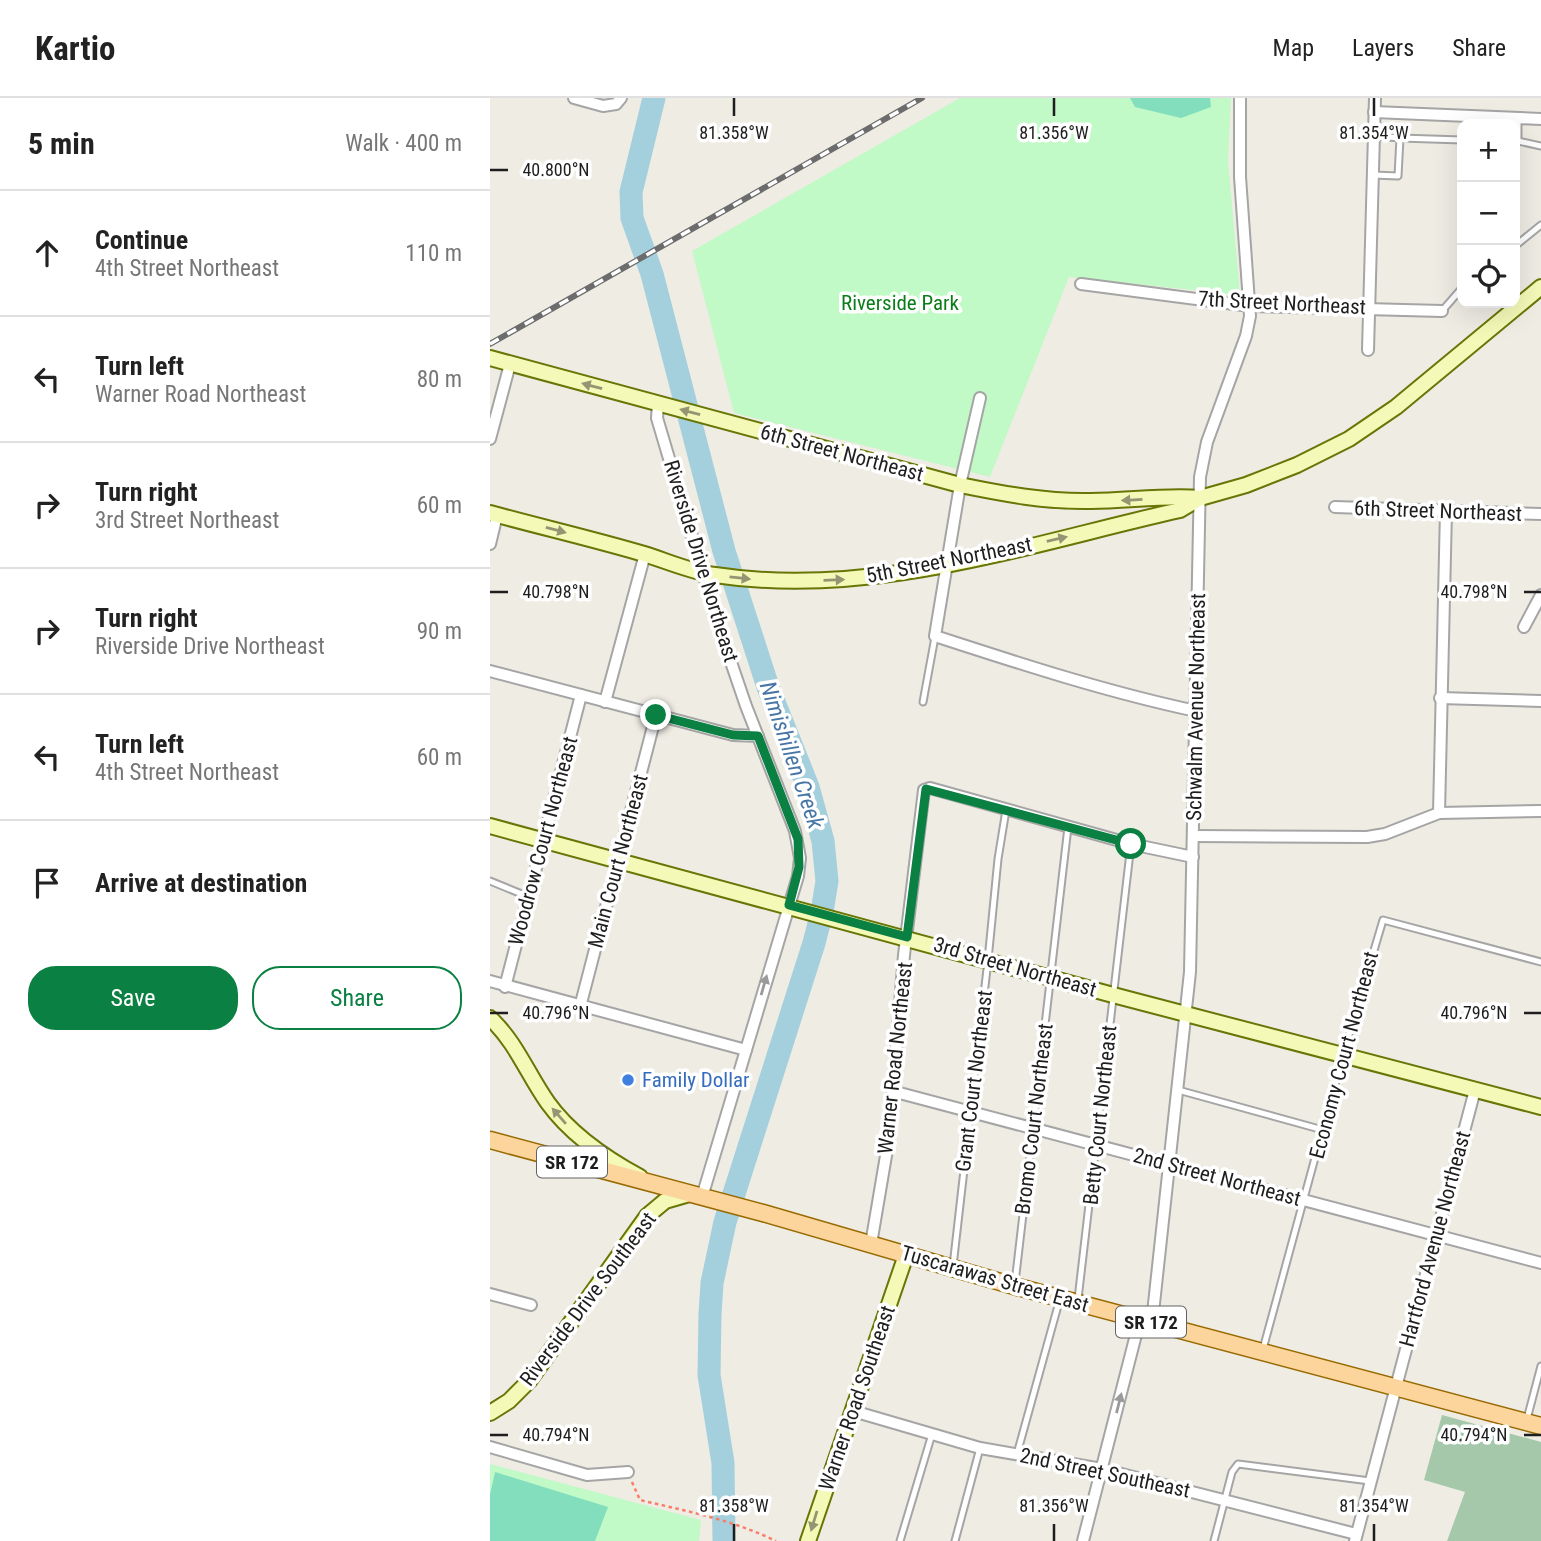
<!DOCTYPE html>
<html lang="en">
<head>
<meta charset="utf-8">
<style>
  :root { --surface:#fff; --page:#f2f2f2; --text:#222; --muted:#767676; --line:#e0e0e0; --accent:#0b8043 }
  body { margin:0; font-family:"Roboto Condensed",sans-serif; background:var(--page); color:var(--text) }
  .controls { position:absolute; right:21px; top:21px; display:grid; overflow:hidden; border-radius:14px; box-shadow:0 7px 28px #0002 }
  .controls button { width:63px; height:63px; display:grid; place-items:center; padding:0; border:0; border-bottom:2px solid var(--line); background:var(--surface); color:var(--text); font:35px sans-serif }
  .stop { position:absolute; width:21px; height:21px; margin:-16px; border:5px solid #0b8043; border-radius:50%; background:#fff }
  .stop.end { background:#0b8043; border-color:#fff; box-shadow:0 2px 7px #0008 }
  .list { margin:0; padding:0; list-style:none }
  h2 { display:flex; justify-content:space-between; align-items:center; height:91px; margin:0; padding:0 28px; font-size:30px }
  h2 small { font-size:23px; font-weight:400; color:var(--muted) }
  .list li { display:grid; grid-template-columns:46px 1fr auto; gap:21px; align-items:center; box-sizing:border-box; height:126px; padding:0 28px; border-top:2px solid var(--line) }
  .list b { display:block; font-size:26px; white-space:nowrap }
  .list p { margin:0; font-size:23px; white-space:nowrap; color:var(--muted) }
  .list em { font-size:23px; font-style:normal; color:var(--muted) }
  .actions { display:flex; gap:14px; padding:21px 28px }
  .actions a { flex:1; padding:16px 0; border:2px solid var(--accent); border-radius:28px; text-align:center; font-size:24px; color:var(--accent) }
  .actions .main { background:var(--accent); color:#fff }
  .icon { flex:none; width:38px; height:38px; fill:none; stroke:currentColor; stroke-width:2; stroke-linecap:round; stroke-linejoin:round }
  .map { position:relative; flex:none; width:1051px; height:1443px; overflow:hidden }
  header { display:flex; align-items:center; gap:42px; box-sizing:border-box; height:98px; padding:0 35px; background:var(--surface); border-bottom:2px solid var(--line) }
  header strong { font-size:33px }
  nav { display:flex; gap:38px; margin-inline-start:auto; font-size:24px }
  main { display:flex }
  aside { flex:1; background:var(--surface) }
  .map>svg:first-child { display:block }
</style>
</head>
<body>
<header>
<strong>Kartio</strong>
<nav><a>Map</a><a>Layers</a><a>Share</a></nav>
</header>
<main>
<aside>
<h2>5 min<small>Walk · 400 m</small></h2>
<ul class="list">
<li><svg class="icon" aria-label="ahead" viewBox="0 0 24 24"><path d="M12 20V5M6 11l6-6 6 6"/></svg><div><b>Continue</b><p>4th Street Northeast</p></div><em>110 m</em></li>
<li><svg class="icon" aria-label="left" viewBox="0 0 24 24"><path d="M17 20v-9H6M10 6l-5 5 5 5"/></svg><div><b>Turn left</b><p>Warner Road Northeast</p></div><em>80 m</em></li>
<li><svg class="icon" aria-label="right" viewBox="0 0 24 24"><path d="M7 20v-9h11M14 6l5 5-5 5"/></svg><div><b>Turn right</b><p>3rd Street Northeast</p></div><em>60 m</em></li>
<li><svg class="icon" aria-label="right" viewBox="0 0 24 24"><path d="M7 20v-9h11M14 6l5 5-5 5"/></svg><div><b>Turn right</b><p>Riverside Drive Northeast</p></div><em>90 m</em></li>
<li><svg class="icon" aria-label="left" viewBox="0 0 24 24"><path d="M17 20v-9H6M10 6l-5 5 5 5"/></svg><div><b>Turn left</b><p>4th Street Northeast</p></div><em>60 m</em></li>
<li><svg class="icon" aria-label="arrive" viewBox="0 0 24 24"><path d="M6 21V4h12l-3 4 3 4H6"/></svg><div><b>Arrive at destination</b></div></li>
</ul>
<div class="actions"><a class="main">Save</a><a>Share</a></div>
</aside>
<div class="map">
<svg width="1051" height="1443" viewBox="0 0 1051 1443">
  <rect width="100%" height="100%" fill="#efece4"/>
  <polygon fill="#a5c8ab" points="952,1317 1051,1344 1051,1443 957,1443 975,1394 934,1382"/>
  <g fill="#c1f9c7">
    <polygon points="470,0 741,0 738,63 750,197 579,179 500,379 244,315 202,153"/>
    <polygon points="0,1366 211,1422 209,1443 0,1443"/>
  </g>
  <g fill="#82debd">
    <polygon points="640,0 720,0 721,9 691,20 645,9"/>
    <polygon points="5,1374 118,1409 105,1443 0,1443 0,1397"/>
  </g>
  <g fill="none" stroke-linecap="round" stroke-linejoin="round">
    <polyline stroke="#a4cfdd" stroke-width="23" points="164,0 141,94 142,120 162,176 234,453 278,589 318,689 333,743 337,783 332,814 324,845 235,1124 222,1185 220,1216 219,1277 233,1365 234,1443"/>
    <g stroke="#a5a5a5" stroke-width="9">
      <g id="lane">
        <polyline points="1028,21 1028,43 1051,48"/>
        <polyline points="910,40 972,42"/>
        <polyline points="883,77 908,78 910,40 884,38"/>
        <polyline points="1025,148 1051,127"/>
        <polyline points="952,213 972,190"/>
        <polyline points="433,604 445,539"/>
        <polyline points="0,783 39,799"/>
        <polyline points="688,992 833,1032"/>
        <polyline points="463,1168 498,862 508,761 516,712"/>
        <polyline points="525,1185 578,729"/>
        <polyline points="588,1201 641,746"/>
        <polyline points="773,1251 853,957 893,822 1051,864"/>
        <polyline points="1037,1321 1051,1268"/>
        <polyline points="527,1356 569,1204"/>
        <polyline points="410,1443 442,1336"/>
        <polyline points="465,1443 490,1350"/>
        <polyline points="724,1443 742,1374 748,1366 880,1383"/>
      </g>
    </g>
    <g stroke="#a5a5a5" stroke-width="14">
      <g id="street">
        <polyline points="84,0 113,8 126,6 131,0"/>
        <polyline points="884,14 1051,21"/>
        <polyline points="591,186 760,208 952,213"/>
        <polyline points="878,252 885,0"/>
        <path d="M490,300L470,387L445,538C531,566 617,594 706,613"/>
        <polyline points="168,306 167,320 229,529 256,608 305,733 310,760 308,778 212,1099"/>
        <polyline points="0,341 20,266"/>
        <polyline points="845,409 1051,416"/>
        <polyline points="0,446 7,417"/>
        <polyline points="1034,529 1051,497"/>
        <polyline points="0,573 243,637 268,638"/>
        <polyline points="950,600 1051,603"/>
        <polyline points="115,604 155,456"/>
        <polyline points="949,715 956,413"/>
        <polyline points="704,738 877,739 895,736 949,715 1051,713"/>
        <polyline points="0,883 256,952"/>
        <polyline points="15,889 91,597"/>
        <polyline points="90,909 166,617"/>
        <polyline points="402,993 1051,1165"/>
        <polyline points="381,1146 399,1040 414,857 434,692 440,690 641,746 703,759"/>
        <polyline points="0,1196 41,1207"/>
        <polyline points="662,1224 700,874 710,379 717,344 756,238 760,218 750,79 750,0"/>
        <polyline points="363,1313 490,1350 612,1371 866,1436"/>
        <polyline points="0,1349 97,1377 138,1374"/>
        <polyline points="593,1443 650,1221"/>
        <polyline points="865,1443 985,992"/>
      </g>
    </g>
    <g stroke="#677605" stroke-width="18">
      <g id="secondary">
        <path d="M0,260L470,387C514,396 556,404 601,403C637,403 674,397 710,400"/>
        <path d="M0,415C51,429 103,441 154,456C177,463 201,474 225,477C383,501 538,446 690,412L710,400L756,387L807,367L859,341L906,309L1051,189"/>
        <polyline points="0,728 623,897 1051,1009"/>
        <path d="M0,920C26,944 38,977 58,1005C81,1037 115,1060 150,1079"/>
        <polyline points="0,1315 19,1303 39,1283 157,1118 175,1103 199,1096"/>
        <polyline points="318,1443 416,1157"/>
      </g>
    </g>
    <g stroke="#986a00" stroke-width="19">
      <polyline id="primary" points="0,1042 273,1115 524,1188 1051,1328"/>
    </g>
    <path stroke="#fa7d6b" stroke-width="2.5" stroke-dasharray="3.5 3.5" stroke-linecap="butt" d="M142,1384L150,1402C196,1413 243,1422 286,1443"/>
    <use href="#lane" stroke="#fff" stroke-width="5"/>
    <use href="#street" stroke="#fff" stroke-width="10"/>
    <use href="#secondary" stroke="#f4f9b8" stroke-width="14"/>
    <use href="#primary" stroke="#fcd59d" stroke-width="16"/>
    <g stroke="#6c6c6c" stroke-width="6">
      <polyline id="rail" points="0,246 432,0"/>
    </g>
    <use href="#rail" stroke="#fff" stroke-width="3.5" stroke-dasharray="10" stroke-linecap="butt"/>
  </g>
  <defs><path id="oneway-solid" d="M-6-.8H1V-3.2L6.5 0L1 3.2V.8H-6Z" transform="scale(1.75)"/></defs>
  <g fill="#949673">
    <use href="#oneway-solid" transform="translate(102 288) rotate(-165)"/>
    <use href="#oneway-solid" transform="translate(200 314) rotate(-165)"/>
    <use href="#oneway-solid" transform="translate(642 402) rotate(177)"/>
    <use href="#oneway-solid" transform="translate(66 432) rotate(15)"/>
    <use href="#oneway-solid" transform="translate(567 441) rotate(-13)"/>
    <use href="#oneway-solid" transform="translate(250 480) rotate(6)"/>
    <use href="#oneway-solid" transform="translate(344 482) rotate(-2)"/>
    <use href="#oneway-solid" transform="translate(69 1018) rotate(-131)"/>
    <use href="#oneway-solid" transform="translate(324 1423) rotate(107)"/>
  </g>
  <g fill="#9a9a9a">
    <use href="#oneway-solid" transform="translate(274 887) rotate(-74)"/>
    <use href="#oneway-solid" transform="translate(629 1305) rotate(-76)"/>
  </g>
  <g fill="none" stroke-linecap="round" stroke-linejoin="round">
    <polyline stroke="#0b8043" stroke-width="9" points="166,617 243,637 268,638 308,741 309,769 299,807 417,839 436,691 641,746"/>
  </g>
  <path fill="none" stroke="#1e1e1e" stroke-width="2.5" d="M244,0V18M564,0V18M884,0V18M0,72H18M0,494H18M1034,494H1051M0,915H18M1034,915H1051M0,1337H18M1034,1337H1051M244,1426V1443M564,1426V1443M884,1426V1443"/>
  <circle fill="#3f7fe0" stroke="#fff" stroke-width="2.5" cx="138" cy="982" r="7"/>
  <g text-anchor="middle" stroke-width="7" stroke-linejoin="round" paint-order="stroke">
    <g fill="#fff" stroke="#626262" stroke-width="2">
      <rect x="47" y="1048.5" width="70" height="31" rx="5"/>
      <rect x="626" y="1208.5" width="70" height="31" rx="5"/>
    </g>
    <g font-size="19" font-weight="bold" fill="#1e1e1e">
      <text x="82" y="1071">SR 172</text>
      <text x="661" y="1231">SR 172</text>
    </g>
    <g font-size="21" fill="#0b7d18" stroke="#fff">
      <text x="410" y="212">Riverside Park</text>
    </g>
    <g font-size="21" fill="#1e1e1e" stroke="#fff">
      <text transform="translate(792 205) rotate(3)" y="7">7th Street Northeast</text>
      <text transform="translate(352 355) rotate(15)" y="7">6th Street Northeast</text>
      <text transform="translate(948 413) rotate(2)" y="7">6th Street Northeast</text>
      <text transform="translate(459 462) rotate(-11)" y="7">5th Street Northeast</text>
      <text transform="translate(211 463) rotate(73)" y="7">Riverside Drive Northeast</text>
      <text transform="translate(706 609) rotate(-89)" y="7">Schwalm Avenue Northeast</text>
      <text transform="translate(53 743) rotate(-75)" y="7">Woodrow Court Northeast</text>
      <text transform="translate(128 763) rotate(-75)" y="7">Main Court Northeast</text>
      <text transform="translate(525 869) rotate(16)" y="7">3rd Street Northeast</text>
      <text transform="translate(854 957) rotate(-75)" y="7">Economy Court Northeast</text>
      <text transform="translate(405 960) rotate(-84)" y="7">Warner Road Northeast</text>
      <text transform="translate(484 983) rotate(-83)" y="7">Grant Court Northeast</text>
      <text transform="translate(610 1017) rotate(-84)" y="7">Betty Court Northeast</text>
      <text transform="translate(544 1021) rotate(-83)" y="7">Bromo Court Northeast</text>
      <text transform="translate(727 1079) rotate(15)" y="7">2nd Street Northeast</text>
      <text transform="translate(945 1141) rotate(-75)" y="7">Hartford Avenue Northeast</text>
      <text transform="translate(505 1181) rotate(16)" y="7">Tuscarawas Street East</text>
      <text transform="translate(98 1201) rotate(-53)" y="7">Riverside Drive Southeast</text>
      <text transform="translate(367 1300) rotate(-71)" y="7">Warner Road Southeast</text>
      <text transform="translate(615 1375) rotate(12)" y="7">2nd Street Southeast</text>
    </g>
    <g font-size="21" fill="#366cbe" stroke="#fff" text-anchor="start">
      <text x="152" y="989">Family Dollar</text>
    </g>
    <g font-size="23" font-style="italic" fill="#4775a6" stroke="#fff">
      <text transform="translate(302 657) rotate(71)" y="8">Nimishillen Creek</text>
    </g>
  </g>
  <g font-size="18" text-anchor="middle" fill="#1e1e1e" stroke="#fff" stroke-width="7" stroke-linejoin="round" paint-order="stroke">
    <text x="244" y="41">81.358°W</text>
    <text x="564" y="41">81.356°W</text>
    <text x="884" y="41">81.354°W</text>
    <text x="66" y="78">40.800°N</text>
    <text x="66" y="500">40.798°N</text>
    <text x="984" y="500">40.798°N</text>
    <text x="66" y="921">40.796°N</text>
    <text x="984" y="921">40.796°N</text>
    <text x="66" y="1343">40.794°N</text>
    <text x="984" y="1343">40.794°N</text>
    <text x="244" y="1414">81.358°W</text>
    <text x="564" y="1414">81.356°W</text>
    <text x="884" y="1414">81.354°W</text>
  </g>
</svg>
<div class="controls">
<button>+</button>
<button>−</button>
<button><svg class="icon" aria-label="locate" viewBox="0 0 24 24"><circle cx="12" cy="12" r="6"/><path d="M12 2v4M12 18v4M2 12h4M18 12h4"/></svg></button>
</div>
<div class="stop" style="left:641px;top:746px"></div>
<div class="stop end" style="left:166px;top:617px"></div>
</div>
</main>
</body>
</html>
